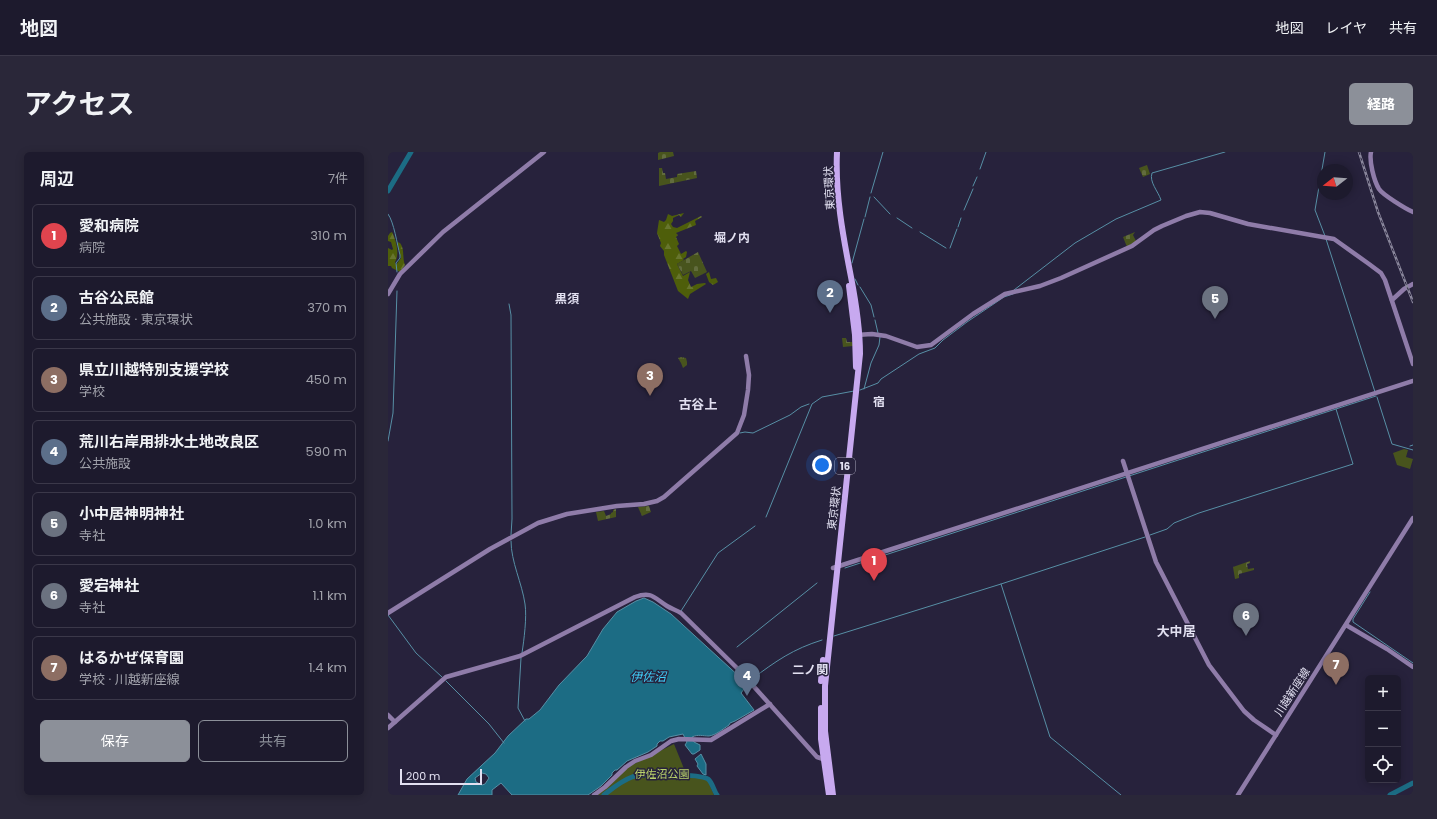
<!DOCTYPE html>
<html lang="ja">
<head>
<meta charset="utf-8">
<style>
  :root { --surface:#1d1a2d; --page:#2a2739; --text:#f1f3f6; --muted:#a0a1aa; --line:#3b3849; --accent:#8c9099 }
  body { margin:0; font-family:Poppins,"Noto Sans JP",sans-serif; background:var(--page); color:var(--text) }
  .controls { position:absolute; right:12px; bottom:12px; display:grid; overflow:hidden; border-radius:6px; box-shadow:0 2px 10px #0003 }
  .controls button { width:36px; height:36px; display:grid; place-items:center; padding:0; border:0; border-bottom:1px solid var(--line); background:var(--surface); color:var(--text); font:20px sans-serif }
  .compass { position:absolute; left:929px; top:12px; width:36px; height:36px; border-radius:50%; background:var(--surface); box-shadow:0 2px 10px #0003; rotate:253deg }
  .scale { position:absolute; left:12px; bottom:10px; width:82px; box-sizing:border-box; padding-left:4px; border:2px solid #e2e0f1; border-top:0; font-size:11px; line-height:14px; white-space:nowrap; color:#e2e0f1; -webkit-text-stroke:3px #27223c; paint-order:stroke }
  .you { position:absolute; left:434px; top:313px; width:14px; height:14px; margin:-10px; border:3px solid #fff; border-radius:50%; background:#1a73e8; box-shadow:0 0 0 6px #1a73e833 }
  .badge { display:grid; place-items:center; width:26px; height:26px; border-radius:50%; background:var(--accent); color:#fff; font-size:13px; font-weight:700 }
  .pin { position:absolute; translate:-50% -33px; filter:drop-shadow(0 1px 2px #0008) }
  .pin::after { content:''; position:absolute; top:21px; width:14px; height:12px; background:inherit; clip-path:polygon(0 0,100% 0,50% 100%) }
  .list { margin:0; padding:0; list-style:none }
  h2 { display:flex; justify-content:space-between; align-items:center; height:52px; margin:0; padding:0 16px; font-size:17px }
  h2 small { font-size:13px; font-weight:400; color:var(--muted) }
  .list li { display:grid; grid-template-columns:26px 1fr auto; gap:12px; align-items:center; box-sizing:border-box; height:64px; margin:0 8px 8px; padding:0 8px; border:1px solid var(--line); border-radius:6px }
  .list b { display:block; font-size:15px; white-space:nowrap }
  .list p { margin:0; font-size:13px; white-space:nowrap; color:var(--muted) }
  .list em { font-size:13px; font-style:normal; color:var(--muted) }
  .actions { display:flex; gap:8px; padding:12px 16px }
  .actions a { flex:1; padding:9px 0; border:1px solid var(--accent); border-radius:6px; text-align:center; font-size:14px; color:var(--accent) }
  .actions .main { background:var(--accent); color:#fff }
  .icon { flex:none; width:22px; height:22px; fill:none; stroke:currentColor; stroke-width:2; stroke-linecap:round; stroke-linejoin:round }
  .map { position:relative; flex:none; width:1025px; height:643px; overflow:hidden; border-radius:6px }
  header { display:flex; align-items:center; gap:24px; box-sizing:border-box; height:56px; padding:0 20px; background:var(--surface); border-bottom:1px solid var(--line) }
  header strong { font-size:19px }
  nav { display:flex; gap:22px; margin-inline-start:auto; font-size:14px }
  .intro { display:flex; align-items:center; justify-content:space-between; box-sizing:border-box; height:96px; padding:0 24px }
  h1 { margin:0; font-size:28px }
  .button { padding:10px 18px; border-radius:6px; background:var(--accent); color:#fff; font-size:14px; font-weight:700 }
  main { display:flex; gap:24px; padding:0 24px }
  aside { flex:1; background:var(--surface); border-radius:6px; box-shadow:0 2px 10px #0003 }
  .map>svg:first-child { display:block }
</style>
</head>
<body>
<header>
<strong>地図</strong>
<nav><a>地図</a><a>レイヤ</a><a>共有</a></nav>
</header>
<div class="intro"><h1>アクセス</h1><a class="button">経路</a></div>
<main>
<aside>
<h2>周辺<small>7件</small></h2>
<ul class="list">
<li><span class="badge" style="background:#e0444e">1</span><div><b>愛和病院</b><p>病院</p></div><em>310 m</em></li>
<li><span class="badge" style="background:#5c6f8a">2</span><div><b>古谷公民館</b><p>公共施設 · 東京環状</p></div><em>370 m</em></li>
<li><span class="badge" style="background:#8d6e63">3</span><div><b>県立川越特別支援学校</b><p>学校</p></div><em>450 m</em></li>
<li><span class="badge" style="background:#5c6f8a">4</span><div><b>荒川右岸用排水土地改良区</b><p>公共施設</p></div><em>590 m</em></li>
<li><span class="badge" style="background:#6b7280">5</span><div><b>小中居神明神社</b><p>寺社</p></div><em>1.0 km</em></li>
<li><span class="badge" style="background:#6b7280">6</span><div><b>愛宕神社</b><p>寺社</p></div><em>1.1 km</em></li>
<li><span class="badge" style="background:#8d6e63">7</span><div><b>はるかぜ保育園</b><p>学校 · 川越新座線</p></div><em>1.4 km</em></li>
</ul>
<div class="actions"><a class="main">保存</a><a>共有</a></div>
</aside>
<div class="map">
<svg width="1025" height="643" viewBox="0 0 1025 643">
  <defs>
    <pattern id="grass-tufts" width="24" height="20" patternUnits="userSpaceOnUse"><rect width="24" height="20" fill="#48541d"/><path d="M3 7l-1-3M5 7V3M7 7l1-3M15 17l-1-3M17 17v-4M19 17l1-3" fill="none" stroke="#626c3e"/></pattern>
    <pattern id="forest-firs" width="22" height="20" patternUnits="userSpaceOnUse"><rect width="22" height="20" fill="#4e5e0a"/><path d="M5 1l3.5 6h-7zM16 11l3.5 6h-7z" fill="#67752e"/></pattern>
    <pattern id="cemetery-stones" width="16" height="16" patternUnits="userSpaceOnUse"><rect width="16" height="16" fill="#48541d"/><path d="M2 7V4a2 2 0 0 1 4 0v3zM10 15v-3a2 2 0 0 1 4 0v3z" fill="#626c3e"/></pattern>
  </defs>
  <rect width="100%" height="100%" fill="#27223c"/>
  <polygon fill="url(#grass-tufts)" points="293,205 298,206 299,210 299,213 295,216 293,211 290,206"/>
  <g fill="url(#forest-firs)">
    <polygon points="296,61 293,65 291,63 285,66 285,69 283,72 285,75 289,76 313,64 314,65 307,69 308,73 288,81 290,83 288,85 291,92 289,94 293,102 298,99 299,100 298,105 295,107 296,108 289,112 295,124 302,120 300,128 303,135 309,132 317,131 318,132 302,142 300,147 290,139 276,103 276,99 272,94 273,91 269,81 271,68 276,70 278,68 280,62 284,64"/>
    <path d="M4,80C8,88 12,102 7,110L8,113L13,106L9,90L12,91C17,97 14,106 17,113L12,120L4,116L3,114H0V96L4,98L5,97L3,90L0,89V84L2,81Z"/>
    <polygon points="321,120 323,127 328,126 330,130 325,133 321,130 318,122"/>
  </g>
  <g fill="url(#cemetery-stones)">
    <polygon points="272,0 285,0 286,4 270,8 270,1"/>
    <polygon points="759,13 762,22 755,25 751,16"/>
    <polygon points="271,16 274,16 275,21 277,21 278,27 289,25 289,22 308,19 309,26 271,34"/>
    <polygon points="747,80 745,83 748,89 739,95 735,85"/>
    <polygon points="310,100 319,120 307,126 303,119 295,123 289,112"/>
    <polygon points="454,186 458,186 459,190 464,190 465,194 455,195"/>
    <polygon points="261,354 263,360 254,364 250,355"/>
    <polygon points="228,357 228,365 210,369 208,360 216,359 218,364 223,362 223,361 225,360 225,358"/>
    <polygon points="862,409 862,411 859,412 860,417 866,416 866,418 851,422 851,426 847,427 845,415"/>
  </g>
  <g fill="#48541d">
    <polygon points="1016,297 1020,298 1018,305 1025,307 1022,317 1009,313 1005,301"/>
    <polygon points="286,592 299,624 313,626 320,629 326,643 209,643 238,616"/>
  </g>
  <g fill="#1c6c84" stroke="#578fa5" fill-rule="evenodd">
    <path d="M256,446L265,450L283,462L354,527L356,537L353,541L366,558L347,569L342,571L341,573C335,577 328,583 321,584C315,584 310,582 304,585L306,590L312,593V598L306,602H304L297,593L299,590L295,582L281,585L275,589H272L269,592V594L260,600L239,609L229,618H227L224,621V623L213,634L200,643H124L113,631L104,638V643H70L79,627L107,601L120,584L138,567H141L152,558L171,533L199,504L215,477L229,460L248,449ZM94,621L98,622L101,626L97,632L94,633L88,630L87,626Z"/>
    <polygon points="313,602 318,612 318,623 315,622 309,614 310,612 307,607"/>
  </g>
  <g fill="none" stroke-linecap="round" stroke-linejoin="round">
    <g stroke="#578fa5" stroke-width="1">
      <polyline points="937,0 927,58 937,84"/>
      <polyline points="592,17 598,0"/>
      <polyline points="585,34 589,25"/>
      <polyline points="483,41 495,0"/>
      <polyline points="486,45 502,62"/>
      <polyline points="576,58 585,37"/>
      <path d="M0,62C6,70 9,92 12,103V106L8,111L9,120"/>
      <polyline points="477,65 482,45"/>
      <polyline points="509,66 524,76"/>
      <polyline points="570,75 573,66"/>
      <polyline points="532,80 558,96"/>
      <polyline points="938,87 987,240"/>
      <polyline points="562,96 569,77"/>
      <polyline points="464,111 476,67"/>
      <polyline points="467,127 470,133"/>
      <polyline points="472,135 483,153 486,165"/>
      <path d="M626,138L687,91L728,67L773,48C770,39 761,30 764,21L837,0"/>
      <polyline points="121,152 123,163 124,367 123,383"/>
      <polyline points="487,168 490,181"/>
      <polyline points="476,237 483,211 491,193 492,185"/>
      <polyline points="472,238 490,231 493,227 531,202 547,196 555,188 579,170 616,145 625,142"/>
      <polyline points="989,245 1004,292 1025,298"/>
      <polyline points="352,281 357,280 365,281 402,263 413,255 421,252"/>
      <polyline points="0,289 5,261 9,139"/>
      <polyline points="1022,294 1025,293"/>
      <polyline points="741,324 988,244"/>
      <polyline points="378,365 424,252 434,245 466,239"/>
      <polyline points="762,383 779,377 786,371 811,361 965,312 948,257"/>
      <path d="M123,389C123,410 134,431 137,452C139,465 136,488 134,501"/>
      <polyline points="457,416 738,325"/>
      <polyline points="613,432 662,585 733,643"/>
      <polyline points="982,440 965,467 965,470 1025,511"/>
      <polyline points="293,459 330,401 367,374"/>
      <polyline points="0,463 28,501 54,525"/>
      <polyline points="446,484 613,432 757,385"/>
      <polyline points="349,495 429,431"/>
      <polyline points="133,506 130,556 137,569"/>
      <path d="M364,527C388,509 405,497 434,488"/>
      <polyline points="58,529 101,572 116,591"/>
    </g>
    <g stroke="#1c6c84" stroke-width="5">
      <polyline points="0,39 23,0"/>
      <path d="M216,643C225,636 233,629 244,625C254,621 312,622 320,627C324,630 326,639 329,643"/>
      <polyline points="1002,643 1025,631"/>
    </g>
    <g stroke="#8f7ca9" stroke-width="4.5">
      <path d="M983,0C981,9 986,29 991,37C995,43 1018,57 1025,60"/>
      <polyline points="0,142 12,122 55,80 156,0"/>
      <polyline points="1004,148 1016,137 1025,132"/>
      <polyline points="468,183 484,182 498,184 529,195 543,193 585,162 617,142 652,134 673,126 744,94 766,78 774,74 798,64 812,60 822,61 860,72 946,87 981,112 993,121 997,128 1025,212"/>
      <polyline points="735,309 768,410 821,513 856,559 866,568 888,583"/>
      <polyline points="445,416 1025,229"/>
      <polyline points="0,461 102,397 150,371 179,362 229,354 256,352 269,349 276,345 349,281 356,263 360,238 361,223 358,204"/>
      <polyline points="958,473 999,497 1025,515"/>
      <polyline points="0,563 7,570"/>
      <path d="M0,576L58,525L132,504L247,445C264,439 266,446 279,454C284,457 288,458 293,461L351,518L429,605L438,608"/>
      <polyline points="206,643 217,635 238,615 247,609 263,603 283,589 291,587 323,588 382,552"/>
      <polyline points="850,643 1025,366"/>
    </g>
    <g stroke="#c7a9ef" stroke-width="6">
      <polyline points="461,134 467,183 468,215"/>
      <polyline points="433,529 435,508"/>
      <polyline points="433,556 433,587 441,643"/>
      <path d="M445,643L437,579V534L472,202C472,176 468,151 463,125C455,84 447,42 449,0"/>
    </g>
    <g stroke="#8a879c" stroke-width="2.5">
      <polyline id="rail" points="971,0 990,60 1025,150"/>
    </g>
    <use href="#rail" stroke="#27223c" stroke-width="1" stroke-dasharray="3" stroke-linecap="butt"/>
  </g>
  <g text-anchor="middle" stroke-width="3" stroke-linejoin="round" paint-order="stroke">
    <rect fill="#27223c" stroke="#aaa7bb" stroke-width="1" x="447" y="306" width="20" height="16" rx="3"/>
    <g font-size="10" font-weight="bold" fill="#e2e0f1">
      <text x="457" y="318">16</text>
    </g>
    <g font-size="11" fill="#e2e0f1" stroke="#27223c">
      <text transform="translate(441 36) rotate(-93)" y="4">東京環状</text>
      <text transform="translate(446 356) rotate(-83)" y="4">東京環状</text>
      <text transform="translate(904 540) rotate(-57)" y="4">川越新座線</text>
    </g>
    <g font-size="11" fill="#bad36b" stroke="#27223c">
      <text x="274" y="626">伊佐沼公園</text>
    </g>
    <g font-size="12" font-weight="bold" fill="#e2e0f1" stroke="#27223c">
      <text x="344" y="90">堀ノ内</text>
      <text x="179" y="151">黒須</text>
      <text x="491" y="254">宿</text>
      <text x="422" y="522">二ノ関</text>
    </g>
    <g font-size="12" font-style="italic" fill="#40d1fc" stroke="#27223c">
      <text x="260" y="529">伊佐沼</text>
    </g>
    <g font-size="13" font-weight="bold" fill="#e2e0f1" stroke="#27223c">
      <text x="310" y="257">古谷上</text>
      <text x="788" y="484">大中居</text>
    </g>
  </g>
</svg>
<div class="controls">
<button>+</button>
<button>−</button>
<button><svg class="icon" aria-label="locate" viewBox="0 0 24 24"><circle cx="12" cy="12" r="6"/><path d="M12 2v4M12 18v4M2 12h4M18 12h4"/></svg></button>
</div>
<svg class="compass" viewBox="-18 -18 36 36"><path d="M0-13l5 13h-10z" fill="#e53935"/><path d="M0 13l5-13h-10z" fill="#a0a1aa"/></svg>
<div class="scale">200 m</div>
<div class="you"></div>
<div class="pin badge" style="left:486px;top:429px;background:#e0444e">1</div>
<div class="pin badge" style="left:442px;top:161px;background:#5c6f8a">2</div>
<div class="pin badge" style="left:262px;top:244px;background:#8d6e63">3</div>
<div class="pin badge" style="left:359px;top:544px;background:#5c6f8a">4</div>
<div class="pin badge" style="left:827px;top:167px;background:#6b7280">5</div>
<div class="pin badge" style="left:858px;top:484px;background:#6b7280">6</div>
<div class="pin badge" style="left:948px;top:533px;background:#8d6e63">7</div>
</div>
</main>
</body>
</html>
